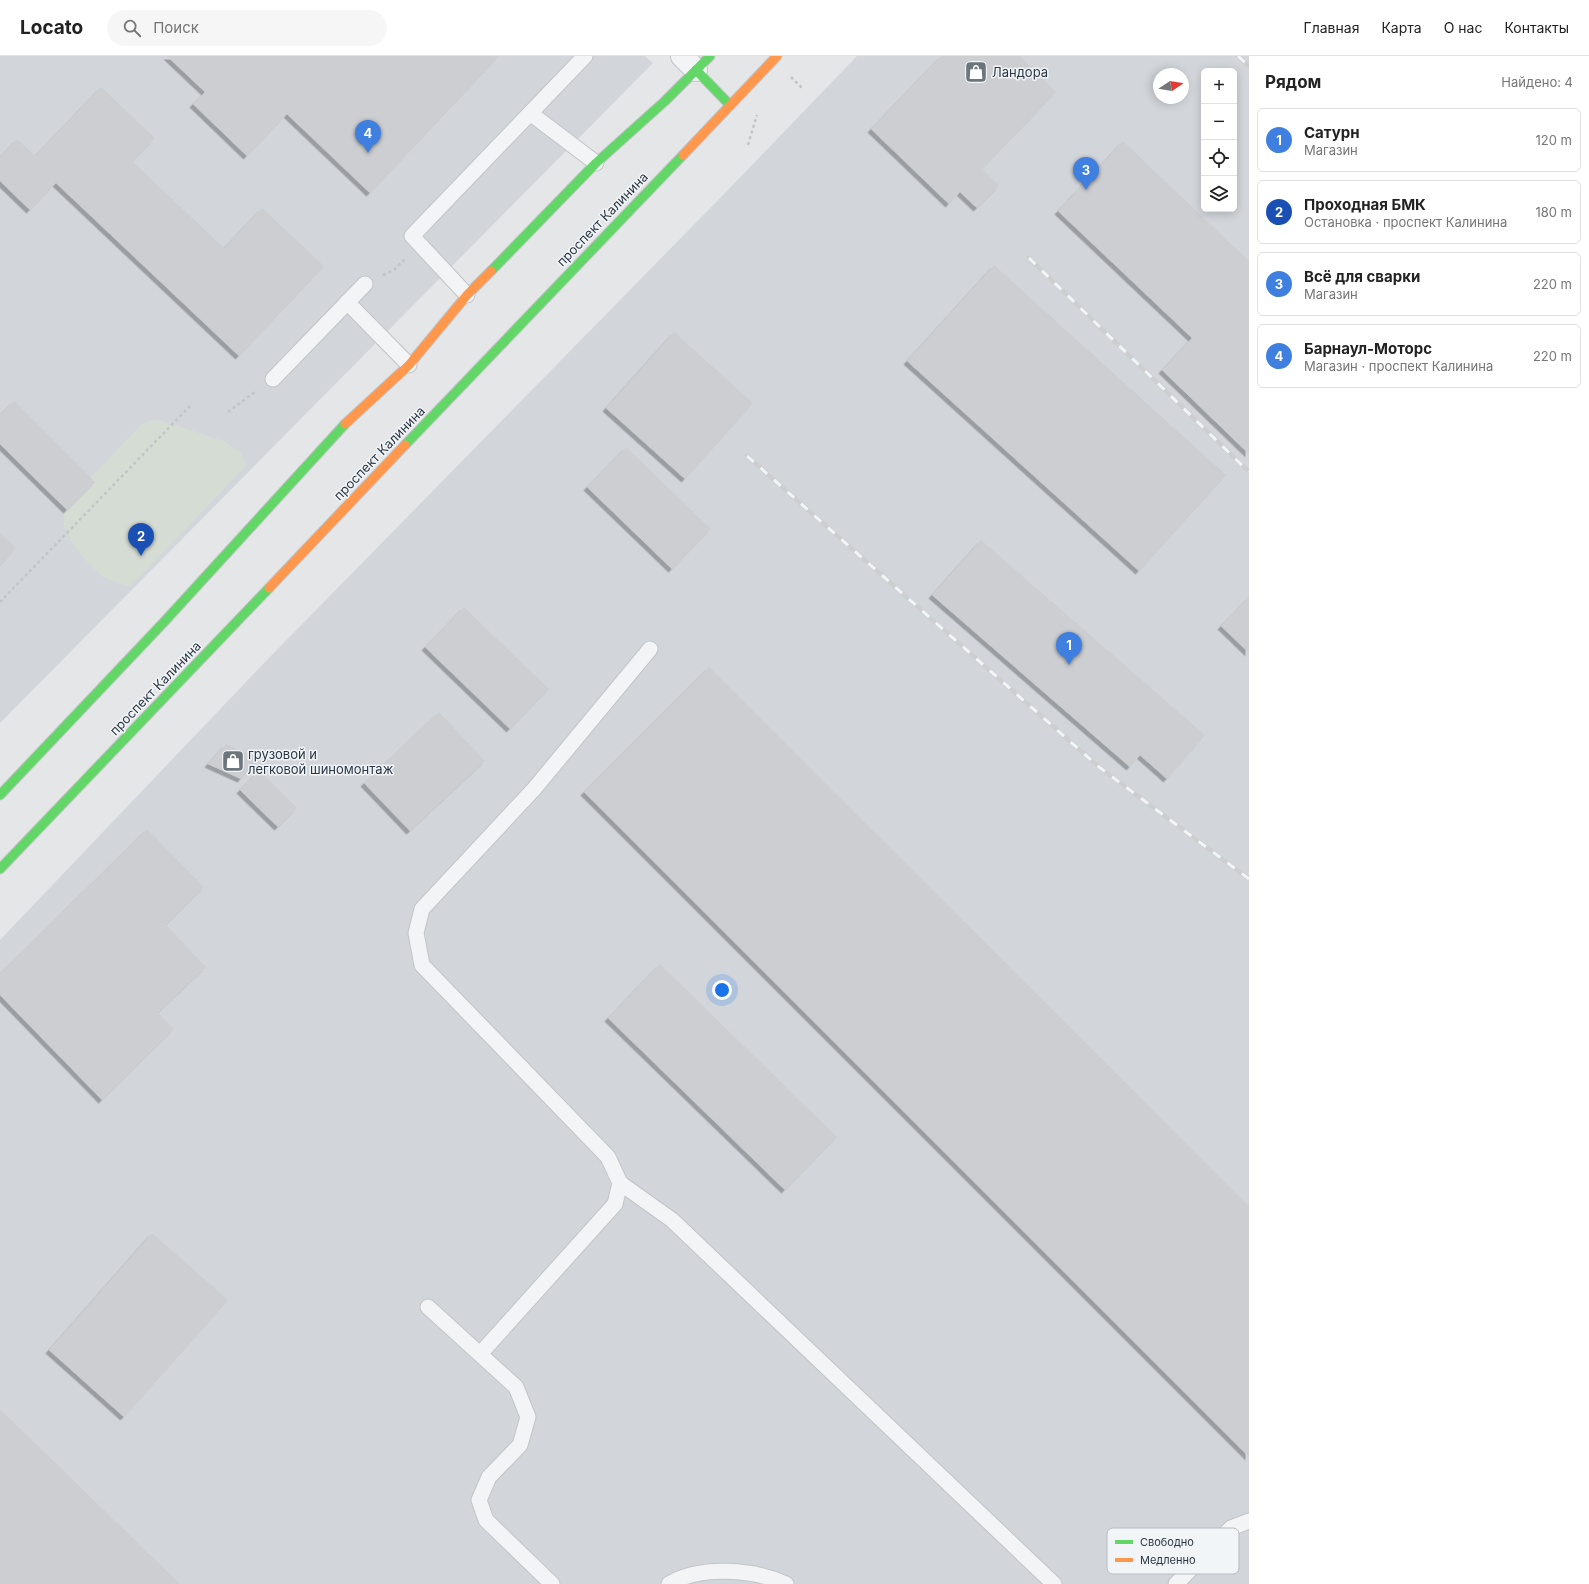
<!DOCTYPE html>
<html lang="ru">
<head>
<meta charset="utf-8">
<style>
  :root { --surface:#fff; --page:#f6f6f6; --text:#222; --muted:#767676; --line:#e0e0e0; --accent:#0b8043 }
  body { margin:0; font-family:Inter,sans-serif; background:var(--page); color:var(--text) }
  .controls { position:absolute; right:12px; top:12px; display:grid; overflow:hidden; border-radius:6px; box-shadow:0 2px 10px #0003 }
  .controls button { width:36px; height:36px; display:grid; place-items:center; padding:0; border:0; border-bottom:1px solid var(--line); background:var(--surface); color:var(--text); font:20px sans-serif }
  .compass { position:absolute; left:1153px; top:12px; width:36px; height:36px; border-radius:50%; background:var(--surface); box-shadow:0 2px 10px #0003; rotate:78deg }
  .you { position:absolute; left:722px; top:934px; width:14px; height:14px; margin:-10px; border:3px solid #fff; border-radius:50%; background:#1a73e8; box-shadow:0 0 0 6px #1a73e833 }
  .badge { display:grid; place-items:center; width:26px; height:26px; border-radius:50%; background:var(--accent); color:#fff; font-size:13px; font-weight:700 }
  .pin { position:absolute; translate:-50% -33px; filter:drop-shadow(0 1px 2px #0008) }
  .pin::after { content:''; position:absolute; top:21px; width:14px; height:12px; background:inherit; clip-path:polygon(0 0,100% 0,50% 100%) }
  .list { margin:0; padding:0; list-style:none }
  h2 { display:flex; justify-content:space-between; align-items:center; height:52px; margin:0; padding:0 16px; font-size:17px }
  h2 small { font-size:13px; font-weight:400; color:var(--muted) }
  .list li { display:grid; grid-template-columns:26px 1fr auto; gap:12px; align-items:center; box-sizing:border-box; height:64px; margin:0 8px 8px; padding:0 8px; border:1px solid var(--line); border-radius:6px }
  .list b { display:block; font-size:15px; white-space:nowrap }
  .list p { margin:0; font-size:13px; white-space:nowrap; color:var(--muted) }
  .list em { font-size:13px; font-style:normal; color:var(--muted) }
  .icon { flex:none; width:22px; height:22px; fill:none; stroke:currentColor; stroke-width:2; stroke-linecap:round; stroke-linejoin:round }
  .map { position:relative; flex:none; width:1249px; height:1528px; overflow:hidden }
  header { display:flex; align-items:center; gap:24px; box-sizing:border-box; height:56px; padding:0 20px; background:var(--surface); border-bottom:1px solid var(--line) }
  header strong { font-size:19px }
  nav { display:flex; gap:22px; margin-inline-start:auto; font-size:14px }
  .search { width:280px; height:36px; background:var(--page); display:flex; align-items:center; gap:10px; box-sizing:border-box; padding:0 14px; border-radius:22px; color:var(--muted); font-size:15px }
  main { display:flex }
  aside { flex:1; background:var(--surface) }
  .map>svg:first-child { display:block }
</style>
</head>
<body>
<header>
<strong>Locato</strong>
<div class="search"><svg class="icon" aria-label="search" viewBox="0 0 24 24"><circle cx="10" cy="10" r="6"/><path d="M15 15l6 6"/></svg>Поиск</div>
<nav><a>Главная</a><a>Карта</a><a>О нас</a><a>Контакты</a></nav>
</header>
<main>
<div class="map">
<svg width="1249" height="1528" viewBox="0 0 1249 1528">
  <defs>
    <filter id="shadow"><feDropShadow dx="-3.5" dy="3.5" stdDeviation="0" flood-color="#0004"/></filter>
  </defs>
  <rect width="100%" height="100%" fill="#e4e6e8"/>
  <g fill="#d2d6db" fill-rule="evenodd">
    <polygon points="0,0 645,0 653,7 0,667"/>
    <path d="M857,0H1249V1528H0V884L265,606L728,134ZM1204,15H1234V153H1204ZM1159,18H1183V42H1159Z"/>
  </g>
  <path fill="#d5dcd4" d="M160,364L224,385L242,398L247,409L130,531C122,528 113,526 106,522C94,517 66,482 64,469C62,459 67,450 71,442L141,369L148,365Z"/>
  <g fill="#ccced1" filter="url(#shadow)">
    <polygon points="167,0 499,0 370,137 287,58 247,100 193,48 205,36"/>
    <polygon points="941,0 1020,0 1056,36 982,113 999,130 977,152 960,136 949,148 871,73"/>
    <polygon points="101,31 155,82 133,106 224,192 262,152 324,210 239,300 56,127 30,154 0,125 0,101 17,83 35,100"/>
    <polygon points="1123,85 1249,205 1249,398 1162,314 1192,282 1058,155"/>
    <polygon points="994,209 1226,419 1139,515 907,305"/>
    <polygon points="674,276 753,347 685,423 606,352"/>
    <polygon points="14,345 95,426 67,454 0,388 0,359"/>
    <polygon points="626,391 711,473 672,513 587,431"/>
    <polygon points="0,477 16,492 0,510"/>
    <polygon points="981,484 1205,679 1167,723 1140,699 1130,711 932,539"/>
    <polygon points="1249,541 1249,597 1221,570"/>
    <polygon points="464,551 549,633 510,673 425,591"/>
    <polygon points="709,611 1249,1150 1249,1401 584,736"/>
    <polygon points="439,656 485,705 410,775 364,727"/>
    <polygon points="226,688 259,703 241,723 208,708"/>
    <polygon points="259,714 297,752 278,771 240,734"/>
    <polygon points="147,773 204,831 166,869 206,911 158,957 174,973 102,1044 0,939 0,918"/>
    <polygon points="660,908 837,1081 785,1134 608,962"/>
    <polygon points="152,1177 228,1244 124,1361 49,1294"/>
    <polygon points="0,1353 180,1528 0,1528"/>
  </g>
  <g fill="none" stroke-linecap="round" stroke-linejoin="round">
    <g stroke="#c2c4c6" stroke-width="17">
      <g id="lane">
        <polyline points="530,57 596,107"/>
        <polyline points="467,239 412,180 585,0"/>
        <polyline points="347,246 409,309"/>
        <polyline points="273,323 365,228"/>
        <polyline points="620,1127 672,1164 1054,1528"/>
        <polyline points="428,1251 516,1331 528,1361 520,1389 489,1421 479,1444 486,1464 552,1528"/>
        <polyline points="480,1298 615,1148 620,1127 608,1101 422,909 416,877 422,853 534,733 650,593"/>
        <path d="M669,1528C700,1509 754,1513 786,1528"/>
        <polyline points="1176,1528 1231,1472 1249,1465"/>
      </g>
    </g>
    <g stroke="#c2c4c6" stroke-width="24">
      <polyline id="street" points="682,0 696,14"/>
    </g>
    <g stroke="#c2c4c6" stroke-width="11">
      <g id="fast">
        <polyline points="696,14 729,48"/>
        <polyline points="491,215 596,107 665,45 710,0"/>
        <polyline points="405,389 683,99"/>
        <polyline points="0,739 164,566 345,368"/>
        <polyline points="0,813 269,532"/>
      </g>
    </g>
    <g stroke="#c2c4c6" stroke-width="11">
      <g id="slow">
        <polyline points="683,99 777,0"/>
        <polyline points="345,368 409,309 467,239 491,215"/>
        <polyline points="269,532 405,389"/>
      </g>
    </g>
    <g stroke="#c2c5c8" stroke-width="2.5" stroke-dasharray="3 3" stroke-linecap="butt">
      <polyline points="791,21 803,33"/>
      <polyline points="748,89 757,59"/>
      <polyline points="383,219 394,214 405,203"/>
      <polyline points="228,356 256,335"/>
      <polyline points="0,546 190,350"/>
    </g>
    <use href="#lane" stroke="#f3f4f6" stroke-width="15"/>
    <use href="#street" stroke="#f3f4f6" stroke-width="22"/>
    <use href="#fast" stroke="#63d668" stroke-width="9"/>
    <use href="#slow" stroke="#ff974d" stroke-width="9"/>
    <g stroke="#cdced0" stroke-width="4.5">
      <g id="rail">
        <polyline points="1238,0 1249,10"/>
        <polyline points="1029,202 1249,416"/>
        <polyline points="747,400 1099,711 1249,823"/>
      </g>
    </g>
    <use href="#rail" stroke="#f2f5f8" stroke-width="3" stroke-dasharray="9" stroke-linecap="butt"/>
  </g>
  <defs>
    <g id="shop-square" transform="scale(1.15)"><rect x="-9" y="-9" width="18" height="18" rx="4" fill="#6c747c" stroke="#f2f5f8"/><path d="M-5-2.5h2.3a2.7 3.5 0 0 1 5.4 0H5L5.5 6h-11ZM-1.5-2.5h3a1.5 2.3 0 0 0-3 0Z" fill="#fff"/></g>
  </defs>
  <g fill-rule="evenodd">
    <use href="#shop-square" x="976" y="16"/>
    <use href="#shop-square" x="233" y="705"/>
  </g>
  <g text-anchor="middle" stroke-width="3" stroke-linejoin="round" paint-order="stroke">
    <g font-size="13" fill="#2b3642" stroke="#f2f5f8" text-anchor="start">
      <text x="992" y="21">Ландора</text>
      <text x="248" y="703">грузовой и<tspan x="248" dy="15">легковой шиномонтаж</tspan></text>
    </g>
    <g font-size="13" fill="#2b3642" stroke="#f2f5f8">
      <text transform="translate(602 163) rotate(-46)" y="5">проспект Калинина</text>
      <text transform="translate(379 397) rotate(-46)" y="5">проспект Калинина</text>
      <text transform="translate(155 632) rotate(-46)" y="5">проспект Калинина</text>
    </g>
  </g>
  <rect x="1107" y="1472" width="132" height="46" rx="6" fill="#f2f5f8" stroke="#b6bcc1" stroke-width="1"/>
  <rect x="1115" y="1484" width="18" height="4" fill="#63d668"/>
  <rect x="1115" y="1502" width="18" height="4" fill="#ff974d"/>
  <g font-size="11" fill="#2b3642">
    <text x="1140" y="1490">Свободно</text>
    <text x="1140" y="1508">Медленно</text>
  </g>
</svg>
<div class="controls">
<button>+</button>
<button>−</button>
<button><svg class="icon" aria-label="locate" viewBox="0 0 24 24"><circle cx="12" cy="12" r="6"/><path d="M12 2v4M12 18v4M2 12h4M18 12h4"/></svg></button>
<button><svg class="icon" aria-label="layers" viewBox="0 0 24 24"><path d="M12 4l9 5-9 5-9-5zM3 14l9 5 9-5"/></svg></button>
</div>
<svg class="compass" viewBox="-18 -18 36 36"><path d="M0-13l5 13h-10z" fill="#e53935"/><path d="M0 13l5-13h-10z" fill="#767676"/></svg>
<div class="you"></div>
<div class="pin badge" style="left:1069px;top:609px;background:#3f7fe0">1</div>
<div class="pin badge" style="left:141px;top:500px;background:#1a4fb4">2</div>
<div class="pin badge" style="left:1086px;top:134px;background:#3f7fe0">3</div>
<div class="pin badge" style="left:368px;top:97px;background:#3f7fe0">4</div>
</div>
<aside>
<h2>Рядом<small>Найдено: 4</small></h2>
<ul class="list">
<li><span class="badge" style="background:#3f7fe0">1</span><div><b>Сатурн</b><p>Магазин</p></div><em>120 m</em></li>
<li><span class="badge" style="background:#1a4fb4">2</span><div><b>Проходная БМК</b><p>Остановка · проспект Калинина</p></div><em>180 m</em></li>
<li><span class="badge" style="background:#3f7fe0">3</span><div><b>Всё для сварки</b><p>Магазин</p></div><em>220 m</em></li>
<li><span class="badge" style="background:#3f7fe0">4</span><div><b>Барнаул-Моторс</b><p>Магазин · проспект Калинина</p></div><em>220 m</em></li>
</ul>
</aside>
</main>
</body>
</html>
